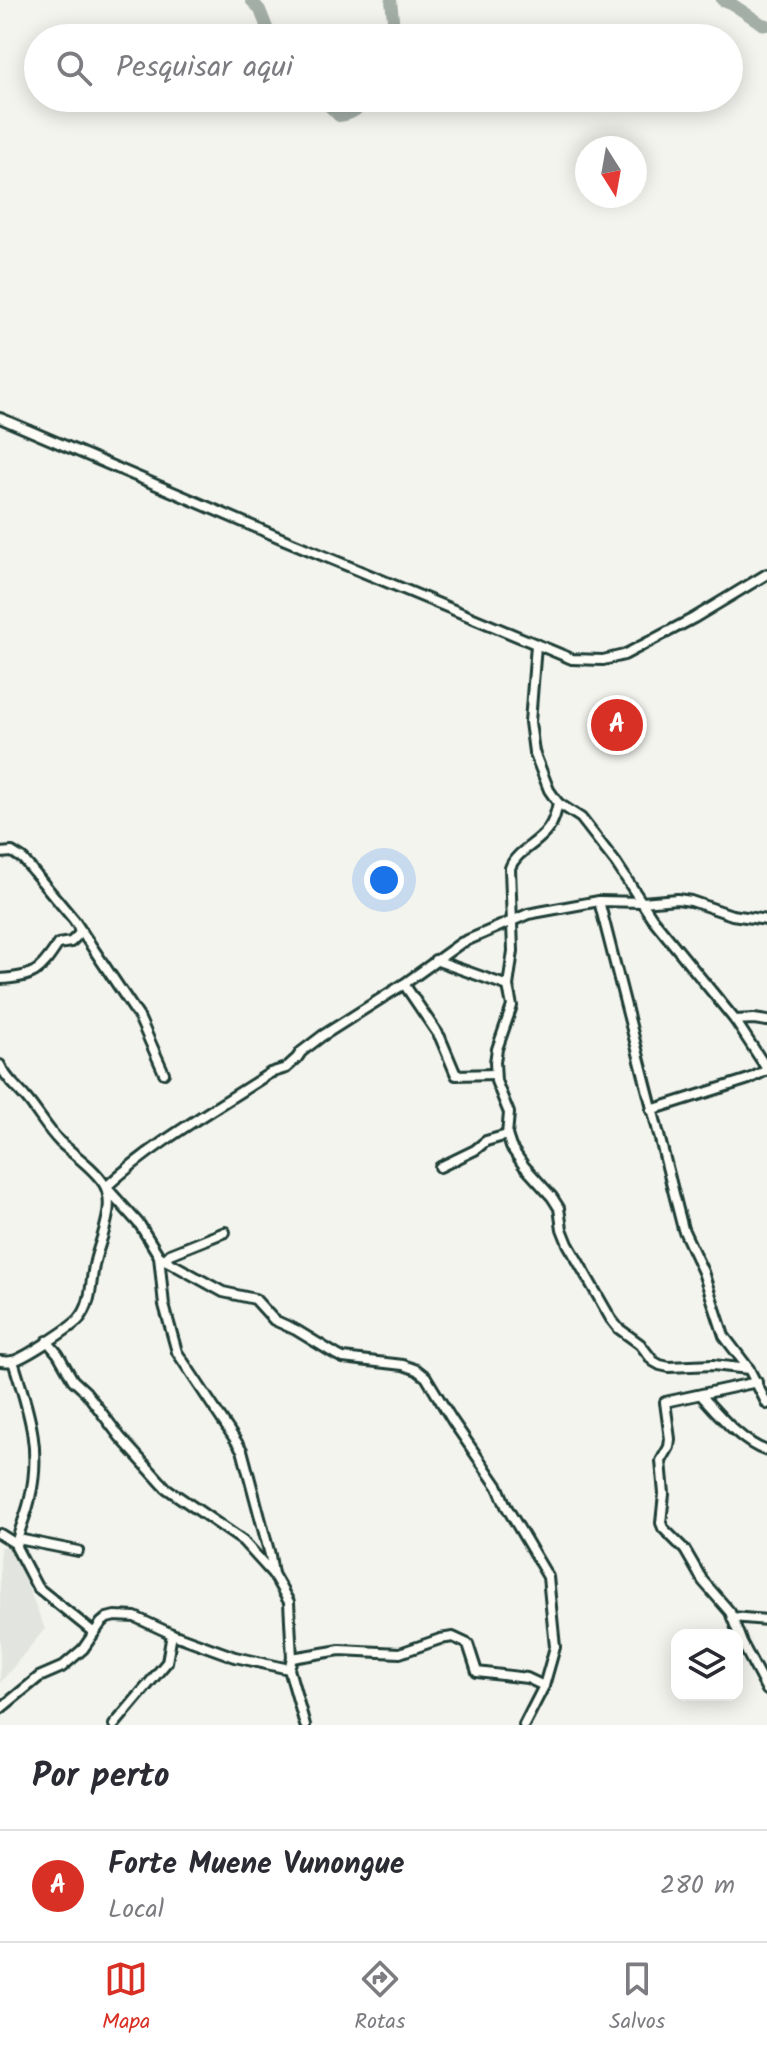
<!DOCTYPE html>
<html lang="pt">
<head>
<meta charset="utf-8">
<style>
  :root { --surface:#fff; --page:#f7f7f7; --text:#2b2b33; --muted:#7c7c81; --line:#e1e1e2; --accent:#d93025 }
  body { margin:0; font-family:Kalam,sans-serif; background:var(--page); color:var(--text) }
  .controls { position:absolute; right:24px; bottom:24px; display:grid; overflow:hidden; border-radius:16px; box-shadow:0 4px 20px #0003 }
  .controls button { width:72px; height:72px; display:grid; place-items:center; padding:0; border:0; border-bottom:2px solid var(--line); background:var(--surface); color:var(--text); font:40px sans-serif }
  .compass { position:absolute; left:575px; top:136px; width:72px; height:72px; border-radius:50%; background:var(--surface); box-shadow:0 4px 20px #0003; rotate:169deg }
  .you { position:absolute; left:384px; top:880px; width:28px; height:28px; margin:-20px; border:6px solid #fff; border-radius:50%; background:#1a73e8; box-shadow:0 0 0 12px #1a73e833 }
  .badge { display:grid; place-items:center; width:52px; height:52px; border-radius:50%; background:var(--accent); color:#fff; font-size:26px; font-weight:700 }
  .pin { position:absolute; translate:-50% -50%; border:4px solid #fff; box-shadow:0 2px 8px #0006 }
  .list { margin:0; padding:0; list-style:none }
  h2 { display:flex; justify-content:space-between; align-items:center; height:104px; margin:0; padding:0 32px; font-size:34px }
  h2 small { font-size:26px; font-weight:400; color:var(--muted) }
  .list li { display:grid; grid-template-columns:52px 1fr auto; gap:24px; align-items:center; box-sizing:border-box; height:112px; padding:0 32px; border-top:2px solid var(--line) }
  .list b { display:block; font-size:30px; white-space:nowrap }
  .list p { margin:0; font-size:26px; white-space:nowrap; color:var(--muted) }
  .list em { font-size:26px; font-style:normal; color:var(--muted) }
  .icon { flex:none; width:44px; height:44px; fill:none; stroke:currentColor; stroke-width:2; stroke-linecap:round; stroke-linejoin:round }
  .map { position:relative; flex:none; width:767px; height:1725px; overflow:hidden }
  .search { position:absolute; background:var(--surface); box-shadow:0 4px 20px #0003; left:24px; right:24px; top:24px; height:88px; display:flex; align-items:center; gap:20px; box-sizing:border-box; padding:0 28px; border-radius:44px; color:var(--muted); font-size:30px }
  .sheet { height:216px; background:var(--surface) }
  nav { display:flex; justify-content:space-around; align-items:center; box-sizing:border-box; height:112px; border-top:2px solid var(--line); background:var(--surface); font-size:22px; color:var(--muted) }
  nav a { display:grid; justify-items:center; gap:4px }
  nav .on { color:var(--accent) }
  .map>svg:first-child { display:block }
</style>
</head>
<body>
<div class="map">
<svg width="767" height="1725" viewBox="0 0 767 1725">
  <rect width="100%" height="100%" fill="#f4f4ef"/>
  <filter id="ink" filterUnits="userSpaceOnUse"><feTurbulence type="fractalNoise" baseFrequency=".0125" numOctaves="2"/><feDisplacementMap in="SourceGraphic" scale="16" xChannelSelector="R" yChannelSelector="G"/><feConvolveMatrix kernelMatrix="1 2 1 2 8 2 1 2 1" color-interpolation-filters="sRGB"/></filter>
  <g filter="url(#ink)">
    <polygon fill="#e2e5df" points="0,1547 12,1547 45,1629 0,1683"/>
    <g fill="none" stroke-linecap="round" stroke-linejoin="round">
      <g stroke="#a3aea7" stroke-width="12">
        <polyline points="251,0 260,10 271,38"/>
        <polyline points="391,0 395,38"/>
        <polyline points="722,0 732,4 762,24 767,25"/>
        <path d="M325,98L328,105L339,116C350,115 362,109 365,98"/>
      </g>
      <g stroke="#1f3d34" stroke-width="14">
        <g id="minor">
          <polyline points="0,418 283,539 572,659 603,660 624,655 694,618 767,574"/>
          <polyline points="536,645 530,722 534,752 549,790 558,803 581,818 616,863 652,918 735,1020 767,1069"/>
          <path d="M558,803C556,812 554,822 548,829C538,844 516,851 510,868L513,951L508,986L512,1006L497,1049L495,1062L496,1081L509,1113L507,1135L511,1147L524,1166L552,1197L559,1208L562,1229L568,1244L611,1319L618,1328L640,1344L653,1361L660,1365L669,1367L713,1365L749,1369"/>
          <polyline points="0,853 12,852 23,859 74,920 139,1017 164,1073"/>
          <polyline points="599,901 683,1229 703,1272 724,1336 749,1369 767,1404"/>
          <polyline points="435,960 508,986"/>
          <path d="M0,979C34,977 40,972 58,944L71,942L80,933L79,930"/>
          <polyline points="404,984 440,1037 456,1075 495,1074"/>
          <polyline points="735,1020 754,1019 767,1021"/>
          <path d="M0,1065C6,1079 17,1087 26,1098C38,1112 47,1129 60,1142C74,1155 93,1167 104,1184C117,1206 100,1240 95,1261C90,1280 93,1303 79,1319C72,1327 22,1360 12,1361C8,1362 4,1361 0,1361"/>
          <polyline points="651,1110 749,1079 767,1070"/>
          <polyline points="440,1167 475,1150 486,1141 507,1135"/>
          <polyline points="159,1256 164,1305 177,1352 242,1450 270,1555 273,1574"/>
          <polyline points="167,1261 167,1257 170,1254 225,1232"/>
          <polyline points="47,1341 58,1354 73,1380 86,1392 120,1437 166,1488 243,1541 273,1574 289,1602 292,1658 289,1669 305,1725"/>
          <path d="M13,1361C28,1409 42,1448 30,1498C27,1515 18,1530 16,1547L37,1587L93,1632"/>
          <polyline points="757,1382 665,1402 670,1439 669,1447 661,1461 664,1494 661,1523 663,1528 685,1550 703,1581 730,1612 742,1643 767,1690"/>
          <path d="M701,1395C719,1415 741,1442 767,1451"/>
          <polyline points="0,1534 16,1544"/>
          <polyline points="18,1539 78,1551"/>
          <polyline points="732,1617 767,1620"/>
          <polyline points="292,1658 340,1650 400,1653 440,1639 453,1637 468,1644 477,1672 527,1678 544,1686"/>
          <polyline points="0,1709 39,1677 62,1667 83,1649 101,1623 107,1618 115,1616 135,1617 172,1634 235,1657 289,1669"/>
          <polyline points="114,1725 167,1662 172,1634"/>
          <path d="M524,1725L544,1686L555,1647L548,1577L506,1506L498,1487L452,1420L426,1377L417,1370L403,1365L343,1358L337,1355L296,1330L274,1320L255,1299L223,1292L167,1261L159,1256L140,1225L106,1187C155,1142 215,1109 270,1073L286,1068L297,1058L301,1052L322,1036L404,984L461,943L528,914L599,901L642,902L677,899L691,901L732,915L767,920"/>
        </g>
      </g>
      <use href="#minor" stroke="#fdfcf7" stroke-width="8"/>
    </g>
  </g>
</svg>
<div class="controls">
<button><svg class="icon" aria-label="layers" viewBox="0 0 24 24"><path d="M12 4l9 5-9 5-9-5zM3 14l9 5 9-5"/></svg></button>
</div>
<svg class="compass" viewBox="-18 -18 36 36"><path d="M0-13l5 13h-10z" fill="#e53935"/><path d="M0 13l5-13h-10z" fill="#7c7c81"/></svg>
<div class="you"></div>
<div class="pin badge" style="left:617px;top:725px">A</div>
<div class="search"><svg class="icon" aria-label="search" viewBox="0 0 24 24"><circle cx="10" cy="10" r="6"/><path d="M15 15l6 6"/></svg>Pesquisar aqui</div>
</div>
<section class="sheet">
<h2>Por perto<small></small></h2>
<ul class="list">
<li><span class="badge">A</span><div><b>Forte Muene Vunongue</b><p>Local</p></div><em>280 m</em></li>
</ul>
</section>
<nav>
<a class="on"><svg class="icon" aria-label="map" viewBox="0 0 24 24"><path d="M3 6l6-2 6 2 6-2v14l-6 2-6-2-6 2zM9 4v14M15 6v14"/></svg>Mapa</a>
<a><svg class="icon" aria-label="directions" viewBox="0 0 24 24"><path d="M12 3l9 9-9 9-9-9zM9 14v-3h6M13 9l2 2-2 2"/></svg>Rotas</a>
<a><svg class="icon" aria-label="saved" viewBox="0 0 24 24"><path d="M7 4h10v16l-5-4-5 4z"/></svg>Salvos</a>
</nav>
</body>
</html>
